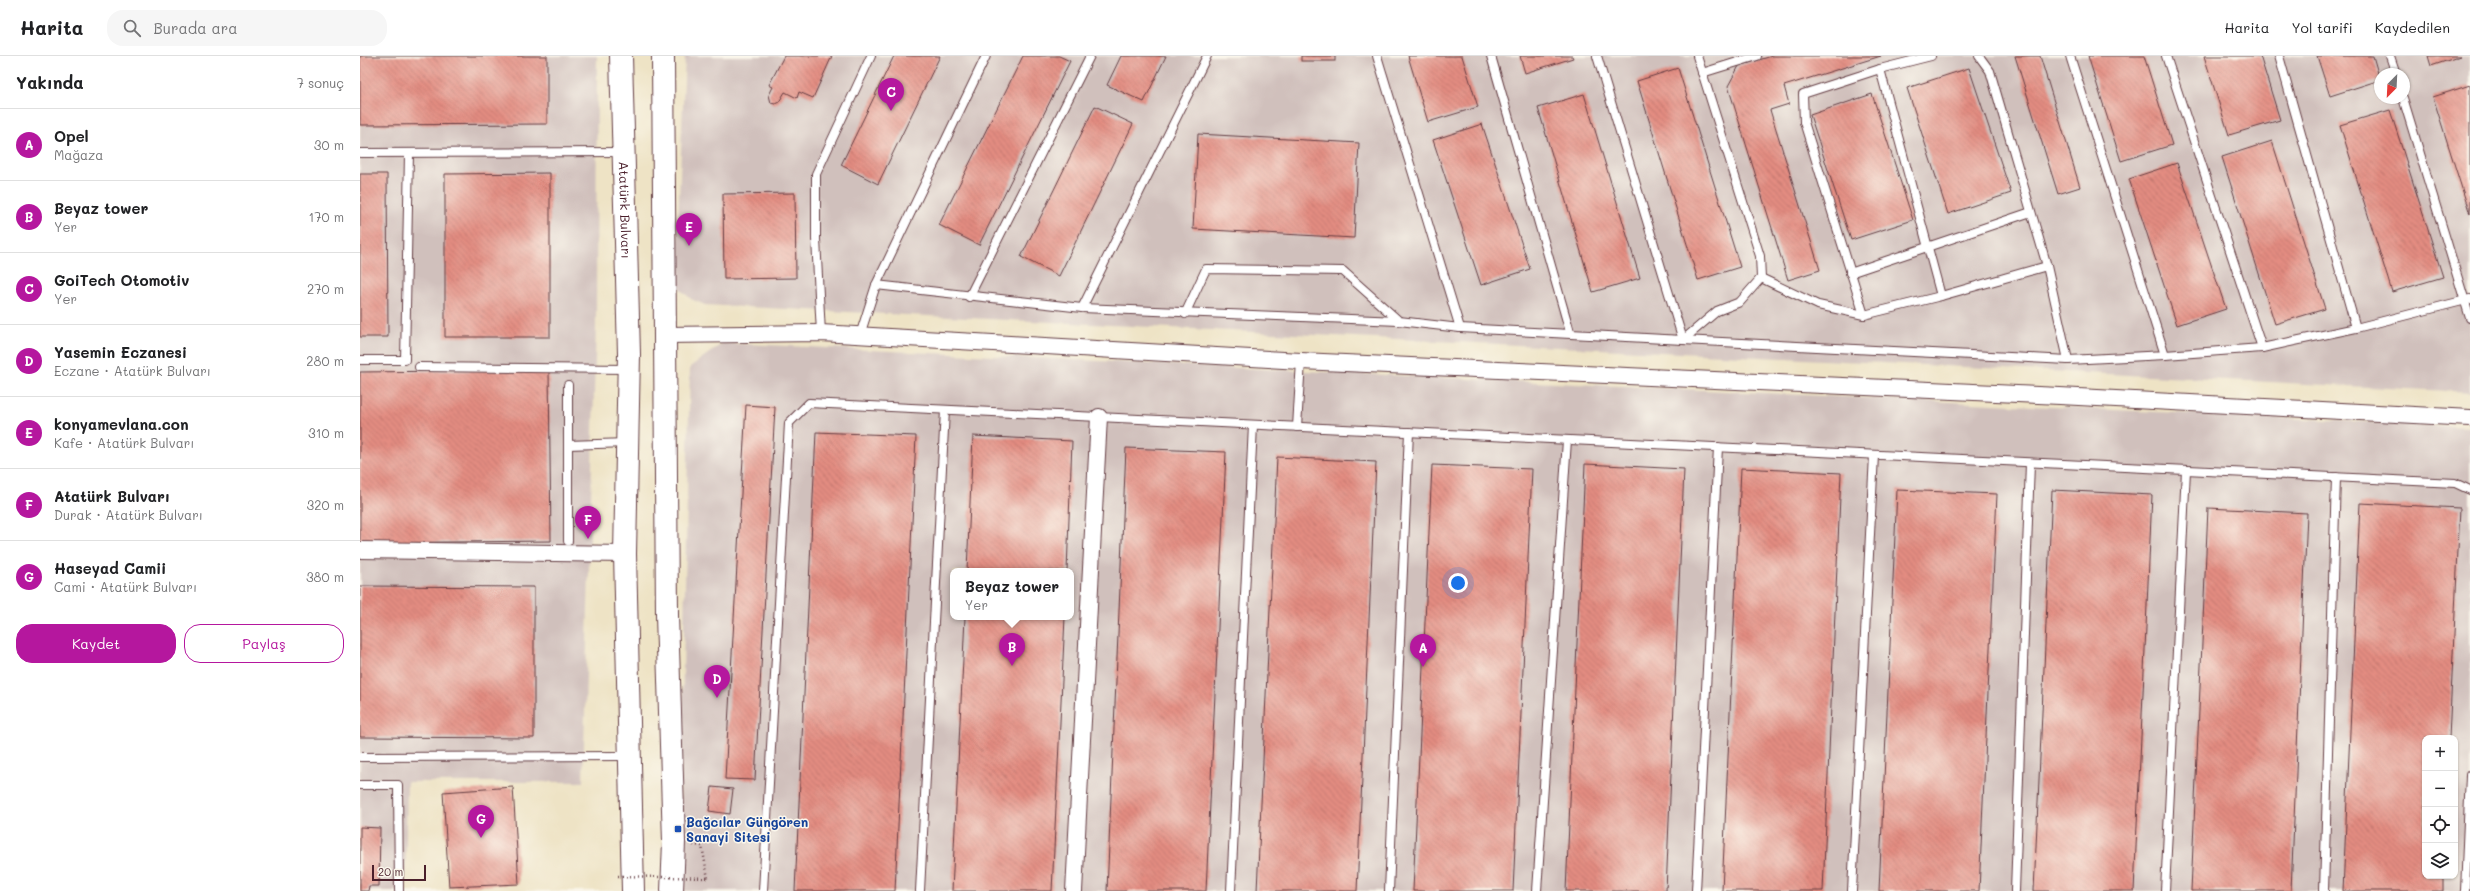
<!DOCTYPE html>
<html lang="tr">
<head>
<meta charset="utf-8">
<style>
  :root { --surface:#fff; --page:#f6f6f6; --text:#202124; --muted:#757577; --line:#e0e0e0; --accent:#b5179e }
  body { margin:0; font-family:Mali,sans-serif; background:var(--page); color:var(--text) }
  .controls { position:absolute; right:12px; bottom:12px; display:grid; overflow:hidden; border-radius:8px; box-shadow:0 1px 3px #0004 }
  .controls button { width:36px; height:36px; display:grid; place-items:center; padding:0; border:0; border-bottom:1px solid var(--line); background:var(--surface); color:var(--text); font:20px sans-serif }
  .compass { position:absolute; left:2014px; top:12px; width:36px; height:36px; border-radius:50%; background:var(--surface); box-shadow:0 1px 3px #0004; rotate:204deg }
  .scale { position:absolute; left:12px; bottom:10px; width:54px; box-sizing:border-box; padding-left:4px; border:2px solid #4a1f2b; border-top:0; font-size:11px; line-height:14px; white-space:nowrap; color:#4a1f2b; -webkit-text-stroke:3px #fbf7ec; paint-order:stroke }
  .you { position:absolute; left:1098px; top:527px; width:14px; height:14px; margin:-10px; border:3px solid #fff; border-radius:50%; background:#1a73e8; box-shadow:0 0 0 6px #1a73e833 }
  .badge { display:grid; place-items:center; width:26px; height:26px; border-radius:50%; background:var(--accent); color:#fff; font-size:13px; font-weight:700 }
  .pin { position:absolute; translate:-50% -33px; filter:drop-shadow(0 1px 2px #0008) }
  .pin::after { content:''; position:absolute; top:21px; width:14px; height:12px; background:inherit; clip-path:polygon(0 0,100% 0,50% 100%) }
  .popup { position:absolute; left:590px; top:512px; width:124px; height:52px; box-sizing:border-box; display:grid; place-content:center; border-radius:8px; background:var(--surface); filter:drop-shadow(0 1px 3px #0005); font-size:13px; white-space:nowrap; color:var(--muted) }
  .popup b { font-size:15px; color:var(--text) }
  .popup::after { content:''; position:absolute; left:50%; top:100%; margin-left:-8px; border:8px solid transparent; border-top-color:var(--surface) }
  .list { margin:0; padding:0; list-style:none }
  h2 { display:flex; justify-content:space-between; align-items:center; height:52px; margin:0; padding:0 16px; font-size:17px }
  h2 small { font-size:13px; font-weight:400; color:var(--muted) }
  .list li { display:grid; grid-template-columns:26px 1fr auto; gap:12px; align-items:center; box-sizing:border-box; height:72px; padding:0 16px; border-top:1px solid var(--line) }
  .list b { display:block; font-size:15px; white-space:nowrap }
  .list p { margin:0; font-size:13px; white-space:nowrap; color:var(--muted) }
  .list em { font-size:13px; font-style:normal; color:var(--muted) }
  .actions { display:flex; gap:8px; padding:12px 16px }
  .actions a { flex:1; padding:9px 0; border:1px solid var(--accent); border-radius:16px; text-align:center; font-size:14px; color:var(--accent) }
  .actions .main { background:var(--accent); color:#fff }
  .icon { flex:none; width:22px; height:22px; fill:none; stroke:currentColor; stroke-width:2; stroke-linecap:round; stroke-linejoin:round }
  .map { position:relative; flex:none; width:2110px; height:835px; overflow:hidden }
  header { display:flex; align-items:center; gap:24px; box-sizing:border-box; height:56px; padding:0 20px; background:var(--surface); border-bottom:1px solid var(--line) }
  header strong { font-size:19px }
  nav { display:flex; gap:22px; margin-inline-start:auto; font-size:14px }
  .search { width:280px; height:36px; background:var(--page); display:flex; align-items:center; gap:10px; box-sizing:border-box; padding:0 14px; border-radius:16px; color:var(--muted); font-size:15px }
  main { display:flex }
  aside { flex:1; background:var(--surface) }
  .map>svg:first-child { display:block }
</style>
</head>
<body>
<header>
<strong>Harita</strong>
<div class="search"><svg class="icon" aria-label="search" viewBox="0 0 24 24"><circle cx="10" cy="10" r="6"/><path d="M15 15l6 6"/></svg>Burada ara</div>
<nav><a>Harita</a><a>Yol tarifi</a><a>Kaydedilen</a></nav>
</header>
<main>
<aside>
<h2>Yakında<small>7 sonuç</small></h2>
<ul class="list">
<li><span class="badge">A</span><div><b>Opel</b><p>Mağaza</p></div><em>30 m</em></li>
<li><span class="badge">B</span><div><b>Beyaz tower</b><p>Yer</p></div><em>170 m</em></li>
<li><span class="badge">C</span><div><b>GoiTech Otomotiv</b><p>Yer</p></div><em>270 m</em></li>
<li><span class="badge">D</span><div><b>Yasemin Eczanesi</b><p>Eczane · Atatürk Bulvarı</p></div><em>280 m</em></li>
<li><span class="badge">E</span><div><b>konyamevlana.con</b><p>Kafe · Atatürk Bulvarı</p></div><em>310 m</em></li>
<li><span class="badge">F</span><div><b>Atatürk Bulvarı</b><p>Durak · Atatürk Bulvarı</p></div><em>320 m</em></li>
<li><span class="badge">G</span><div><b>Haseyad Camii</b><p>Cami · Atatürk Bulvarı</p></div><em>380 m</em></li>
</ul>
<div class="actions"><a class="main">Kaydet</a><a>Paylaş</a></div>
</aside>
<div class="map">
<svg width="2110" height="835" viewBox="0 0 2110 835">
  <defs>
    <pattern id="building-back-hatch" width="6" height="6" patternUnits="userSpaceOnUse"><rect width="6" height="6" fill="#e38c81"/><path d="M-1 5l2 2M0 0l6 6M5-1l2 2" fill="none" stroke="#ba726a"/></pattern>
  </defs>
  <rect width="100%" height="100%" fill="#fbf7ec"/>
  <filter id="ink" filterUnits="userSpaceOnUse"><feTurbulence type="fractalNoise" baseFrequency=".025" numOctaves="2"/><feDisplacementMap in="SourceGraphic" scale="8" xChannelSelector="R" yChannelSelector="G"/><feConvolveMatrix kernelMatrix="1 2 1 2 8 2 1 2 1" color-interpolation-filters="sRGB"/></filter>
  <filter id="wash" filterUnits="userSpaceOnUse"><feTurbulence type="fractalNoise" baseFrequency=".012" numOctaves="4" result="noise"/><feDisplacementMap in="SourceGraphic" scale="16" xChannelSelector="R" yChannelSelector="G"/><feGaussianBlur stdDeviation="0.9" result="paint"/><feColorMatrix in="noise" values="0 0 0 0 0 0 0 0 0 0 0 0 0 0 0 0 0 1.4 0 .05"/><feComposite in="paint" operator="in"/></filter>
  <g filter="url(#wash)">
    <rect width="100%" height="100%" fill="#eee3c5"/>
    <g fill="#d0c0bc" fill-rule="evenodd">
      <polygon points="0,0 237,0 236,268 223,726 47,726 45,835 0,835"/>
      <path d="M325,0H2110V336L345,249L331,243L320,233L316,215ZM2020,18H2044V42H2020Z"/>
      <path d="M363,287L2110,371V835H318L330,311ZM593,515H711V561H593ZM2065,682H2095V820H2065Z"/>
    </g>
    <g id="blocks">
      <g fill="url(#building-back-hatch)">
        <polygon points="0,0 187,0 187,68 0,69"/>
        <polygon points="424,0 472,0 453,42 439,36 437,42 425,36 419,46 415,48 411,47 409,39 413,31 409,29"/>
        <polygon points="534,0 580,0 518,128 481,109"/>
        <polygon points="663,0 699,0 710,5 619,189 579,169"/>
        <polygon points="761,0 806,0 784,46 747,29"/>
        <rect x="941" y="0" width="34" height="5"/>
        <polygon points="1048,0 1102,0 1118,51 1068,66"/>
        <polygon points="1160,0 1212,0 1213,2 1165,17"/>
        <polygon points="1412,0 1521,0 1424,30 1429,48 1410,54 1460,214 1428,224 1368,30 1379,10"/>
        <polygon points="1655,0 1680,0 1720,131 1698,138"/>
        <polygon points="1728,0 1784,0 1812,89 1761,105"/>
        <polygon points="1844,0 1900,0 1920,64 1869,79"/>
        <polygon points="1957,0 2013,0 2020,24 1970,40"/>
        <polygon points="2068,0 2101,0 2071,10"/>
        <polygon points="1318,12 1380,211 1338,224 1277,25"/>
        <polygon points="1609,12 1651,137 1588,158 1547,32"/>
        <polygon points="2110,29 2110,158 2073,41"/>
        <polygon points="1224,38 1280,222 1233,236 1178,52"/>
        <polygon points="1512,38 1553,164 1491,184 1450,59"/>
        <polygon points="735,50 773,68 699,220 661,201"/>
        <polygon points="2030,54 2083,221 2032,236 1980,69"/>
        <polygon points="1122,68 1170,213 1121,229 1073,84"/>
        <polygon points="838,78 999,87 994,182 833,173"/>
        <polygon points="1912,85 1965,253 1915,268 1862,101"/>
        <polygon points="1817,107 1866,253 1817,269 1769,123"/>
        <polygon points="190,117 190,281 85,281 85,118"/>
        <polygon points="0,118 27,118 28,281 0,281"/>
        <polygon points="435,137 436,222 364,223 363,138"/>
        <polygon points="189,314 191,485 0,487 0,316"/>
        <polygon points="386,349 415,351 395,724 365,723"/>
        <polygon points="456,376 556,380 535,835 435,835"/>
        <polygon points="613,380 712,385 707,515 607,515"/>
        <polygon points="766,392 866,396 846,835 747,835"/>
        <polygon points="917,401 1016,406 997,835 897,835"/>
        <polygon points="1225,408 1324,413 1306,835 1206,835"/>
        <polygon points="1072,409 1172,413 1153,835 1053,835"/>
        <polygon points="1381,412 1481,417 1463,835 1362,835"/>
        <polygon points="1537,434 1637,438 1619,835 1519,835"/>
        <polygon points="1692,434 1792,439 1774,835 1674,835"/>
        <polygon points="2000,447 2100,452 2089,682 2065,682 2065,820 2083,820 2083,835 1983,835"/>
        <polygon points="1848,452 1947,457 1931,835 1831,835"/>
        <polygon points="0,530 174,531 174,682 0,681"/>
        <polygon points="605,561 705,561 692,835 592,835"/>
        <polygon points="153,731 159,828 89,831 83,736"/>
        <polygon points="352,731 373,733 370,758 349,755"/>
        <polygon points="0,771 20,772 19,830 9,830 8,835 0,835"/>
      </g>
    </g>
  </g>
  <g filter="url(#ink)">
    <use href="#blocks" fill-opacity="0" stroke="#633c42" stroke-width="1"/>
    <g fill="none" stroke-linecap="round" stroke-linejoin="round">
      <g stroke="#633c42" stroke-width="10">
        <g id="lane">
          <polyline points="1017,0 1100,272"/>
          <polyline points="1131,0 1210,276"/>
          <polyline points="1237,0 1323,284 1708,304 1805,299 1710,0"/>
          <polyline points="1619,0 1630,15 1687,210"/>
          <polyline points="1806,0 1902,292"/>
          <polyline points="1919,0 1996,272"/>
          <polyline points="2030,0 2036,18"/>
          <polyline points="1520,13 1581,240"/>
          <polyline points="1342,17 1397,0"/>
          <polyline points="2043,42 2110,262"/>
          <polyline points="0,97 262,96"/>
          <polyline points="1490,217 1671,156"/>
          <polyline points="1401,222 1458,249 1504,259 1581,240 1687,210 1708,304"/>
          <polyline points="516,229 722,252 1039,265 1100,272 1323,284 1357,255 1380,246 1401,222 1400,200 1337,0"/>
          <polyline points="609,241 730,0"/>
          <polyline points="722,252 847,0"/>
          <polyline points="825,258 846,213 983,215 1039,265"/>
          <polyline points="1504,259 1444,66 1443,38 1520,13 1571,0"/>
          <polyline points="461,277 456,183 456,118 511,0"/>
          <polyline points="500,279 516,229 626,0"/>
          <polyline points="1805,299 1902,292 1996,272 2110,243"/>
          <polyline points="0,304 45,304 49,97"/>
          <polyline points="59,311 268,313"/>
          <polyline points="937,371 941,305"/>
          <polyline points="208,389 267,387"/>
          <polyline points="208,485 208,329"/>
          <polyline points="0,701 268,700"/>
          <polyline points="0,729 38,729 39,835"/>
          <polyline points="403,835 429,367 449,347 2095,427 2110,434"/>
          <polyline points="560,835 585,354"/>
          <polyline points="871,835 893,369"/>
          <polyline points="1029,835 1049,376"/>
          <polyline points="1177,835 1207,384"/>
          <polyline points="1336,835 1358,391"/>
          <polyline points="1492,835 1514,399"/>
          <polyline points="1655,835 1670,407"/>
          <polyline points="1805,835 1826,414"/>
          <polyline points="1964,835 1976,421"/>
          <polyline points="2105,835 2110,719"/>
        </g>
      </g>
      <g stroke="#633c42" stroke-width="18">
        <g id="street">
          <polyline points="304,279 461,277 941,305 1700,340 2110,362"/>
          <polyline points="0,494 265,498"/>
          <polyline points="714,835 739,361"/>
        </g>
      </g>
      <g stroke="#633c42" stroke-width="24">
        <g id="primary">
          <path id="s1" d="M261,0L269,298L265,498L273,835"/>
          <polyline points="303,0 307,559 314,786 312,835"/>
        </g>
      </g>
      <polyline stroke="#633c42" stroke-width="2.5" stroke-dasharray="1 3" stroke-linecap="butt" points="333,789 342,790 348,822"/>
      <use href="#lane" stroke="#fff" stroke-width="8"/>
      <use href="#street" stroke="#fff" stroke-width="16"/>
      <use href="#primary" stroke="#fff" stroke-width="22"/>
      <polyline stroke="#633c42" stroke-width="2.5" stroke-dasharray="1 3" stroke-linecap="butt" points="258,820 348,822"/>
    </g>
  </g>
  <rect fill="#1a4fb4" stroke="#fbf7ec" stroke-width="1.5" x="314" y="769" width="8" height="8" rx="2"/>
  <g text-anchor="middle" stroke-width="3" stroke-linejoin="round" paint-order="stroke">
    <g font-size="13" fill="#4a1f2b" stroke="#fbf7ec">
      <text dy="5" stroke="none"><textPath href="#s1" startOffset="154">Atatürk Bulvarı</textPath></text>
    </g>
    <g font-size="13" font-weight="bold" fill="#164399" stroke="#fbf7ec" text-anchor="start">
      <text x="326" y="771">Bağcılar Güngören<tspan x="326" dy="15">Sanayi Sitesi</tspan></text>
    </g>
  </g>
</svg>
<div class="controls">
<button>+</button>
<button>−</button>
<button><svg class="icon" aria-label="locate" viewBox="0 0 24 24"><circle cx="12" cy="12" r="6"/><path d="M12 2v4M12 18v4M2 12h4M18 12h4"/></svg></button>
<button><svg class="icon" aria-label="layers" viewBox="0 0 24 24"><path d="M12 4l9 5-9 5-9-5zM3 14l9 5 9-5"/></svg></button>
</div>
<svg class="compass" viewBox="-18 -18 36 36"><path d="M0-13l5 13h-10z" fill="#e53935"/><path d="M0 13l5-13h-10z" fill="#757577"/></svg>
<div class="scale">20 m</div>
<div class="you"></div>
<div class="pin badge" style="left:1063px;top:611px">A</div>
<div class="pin badge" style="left:652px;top:610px">B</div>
<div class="popup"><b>Beyaz tower</b>Yer</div>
<div class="pin badge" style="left:531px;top:55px">C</div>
<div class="pin badge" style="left:357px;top:642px">D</div>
<div class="pin badge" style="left:329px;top:190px">E</div>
<div class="pin badge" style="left:228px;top:483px">F</div>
<div class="pin badge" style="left:121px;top:782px">G</div>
</div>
</main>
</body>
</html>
